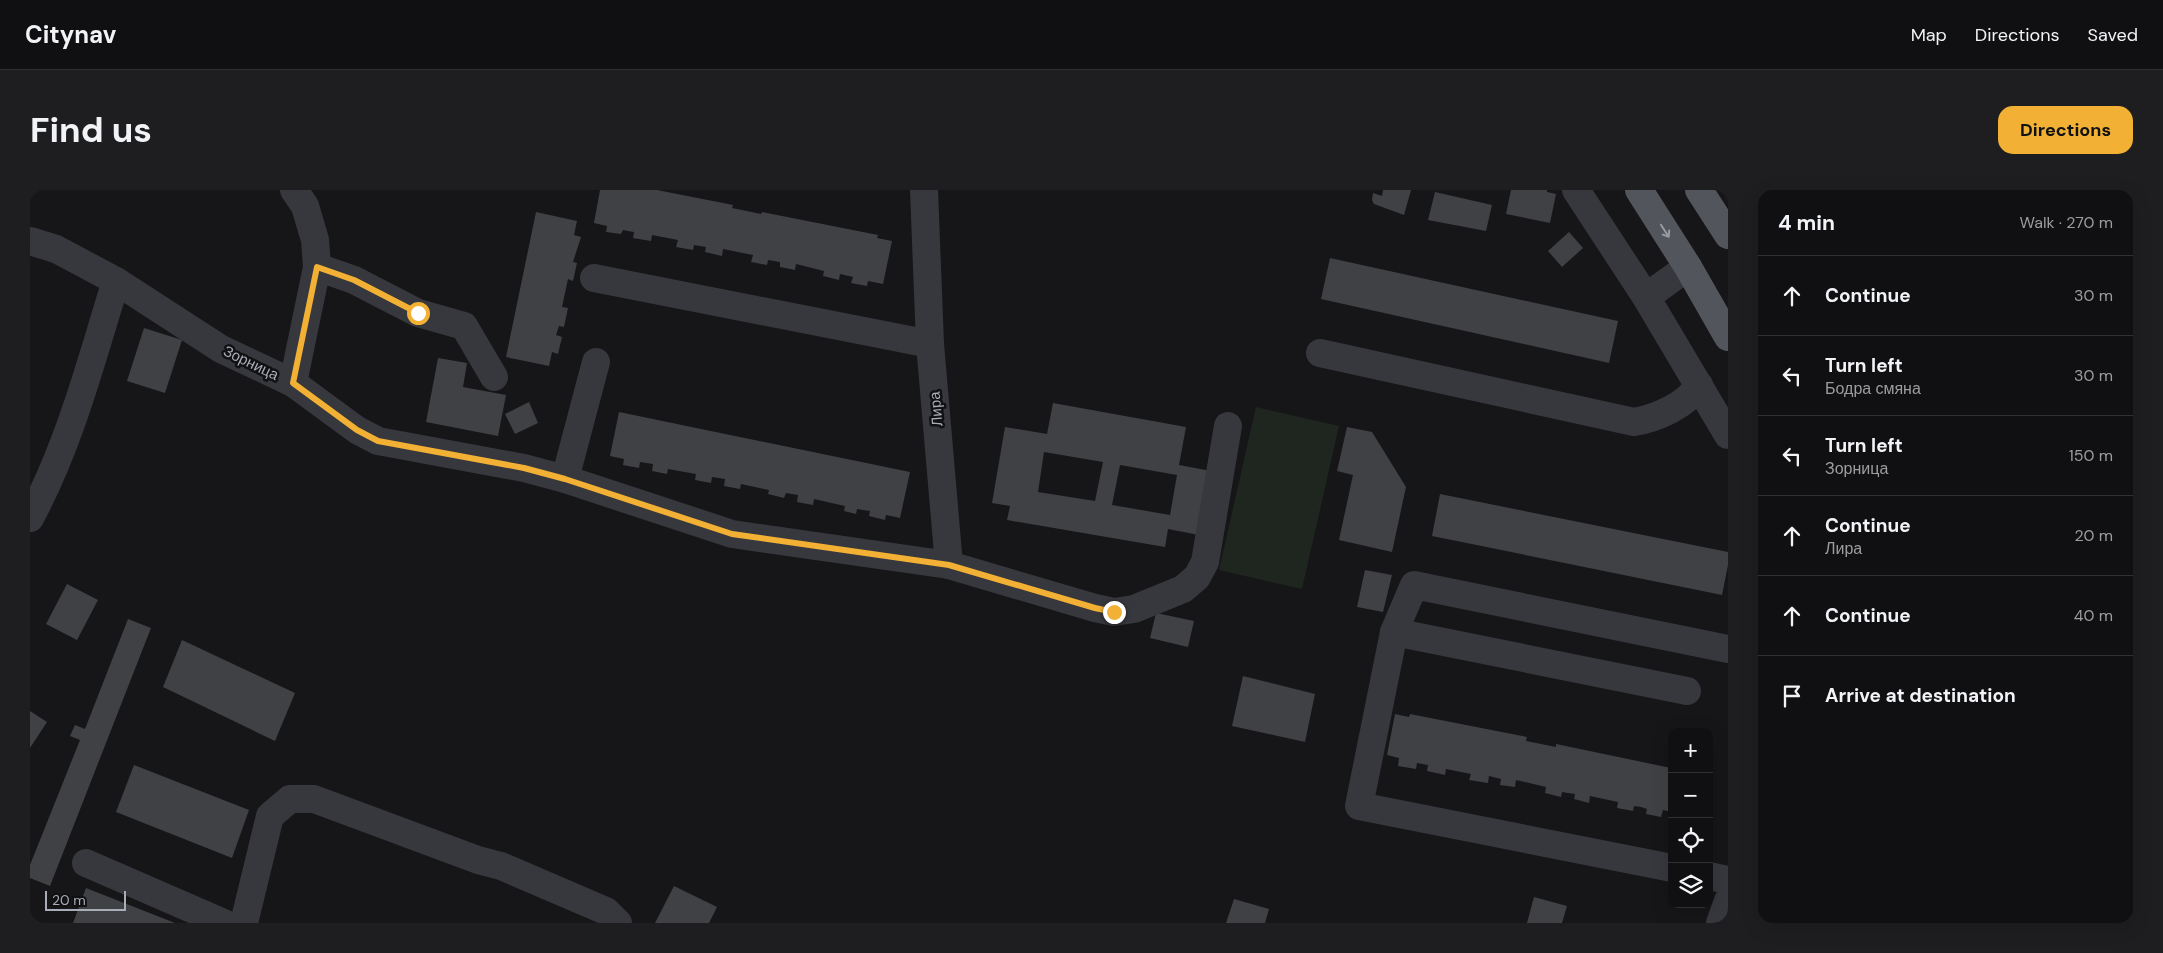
<!DOCTYPE html>
<html lang="en">
<head>
<meta charset="utf-8">
<style>
	body { margin:0; font-family:"DM Sans",sans-serif; background:#1e1e20; color:#f1f3f6 }
	.controls { position:absolute; right:15px; bottom:15px; display:grid; overflow:hidden; border-radius:10px; box-shadow:0 5px 20px #0002 }
	.controls button { width:45px; height:45px; display:grid; place-items:center; padding:0; border:0; border-bottom:1px solid #303032; background:#101012; color:#f1f3f6; font:25px sans-serif }
	.scale { position:absolute; left:15px; bottom:12px; width:81px; box-sizing:border-box; padding-left:5px; border:2px solid #a8adb8; border-top:0; font-size:14px; line-height:18px; white-space:nowrap; color:#a8adb8; -webkit-text-stroke:4px #111113; paint-order:stroke }
	.stop { position:absolute; width:15px; height:15px; margin:-11px; border:4px solid #f2b134; border-radius:50%; background:#fff }
	.stop.end { background:#f2b134; border-color:#fff; box-shadow:0 1px 5px #0008 }
	.list { margin:0; padding:0; list-style:none }
	h2 { display:flex; justify-content:space-between; align-items:center; height:65px; margin:0; padding:0 20px; font-size:21px }
	h2 small { font-size:16px; font-weight:400; color:#9c9d9f }
	.list li { display:grid; grid-template-columns:32px 1fr auto; gap:15px; align-items:center; box-sizing:border-box; height:80px; padding:0 20px; border-top:1px solid #303032 }
	.list b { display:block; font-size:19px; white-space:nowrap }
	.list p { margin:0; font-size:16px; white-space:nowrap; color:#9c9d9f }
	.list em { font-size:16px; font-style:normal; color:#9c9d9f }
	.icon { flex:none; width:28px; height:28px; fill:none; stroke:currentColor; stroke-width:2; stroke-linecap:round; stroke-linejoin:round }
	.map { position:relative; flex:none; width:1698px; height:733px; overflow:hidden; border-radius:15px }
	header { display:flex; align-items:center; gap:30px; box-sizing:border-box; height:70px; padding:0 25px; background:#101012; border-bottom:1px solid #303032 }
	header strong { font-size:24px }
	nav { display:flex; gap:28px; margin-inline-start:auto; font-size:18px }
	.intro { display:flex; align-items:center; justify-content:space-between; box-sizing:border-box; height:120px; padding:0 30px }
	h1 { margin:0; font-size:35px }
	.button { padding:12px 22px; border-radius:15px; background:#f2b134; color:#111; font-size:18px; font-weight:700 }
	main { display:flex; gap:30px; padding:0 30px }
	aside { flex:1; background:#101012; border-radius:15px; box-shadow:0 5px 20px #0002 }
	.map>svg:first-child { display:block }
	.green { fill:#1e261f }
	.building { fill:#404145; fill-rule:evenodd }
	.lines { fill:none; stroke-linecap:round; stroke-linejoin:round }
	.minor { stroke:#37383d; stroke-width:28 }
	.major { stroke:#53555c; stroke-width:28 }
	.oneway { stroke:#979ba6 }
	.route { stroke:#f2b134; stroke-width:6 }
	.labels { text-anchor:middle; stroke-width:5; stroke-linejoin:round; paint-order:stroke }
	.street-label { font-size:15px; fill:#a8adb8; stroke:#111113 }
</style>
</head>
<body>
<header>
<strong>Citynav</strong>
<nav><a>Map</a><a>Directions</a><a>Saved</a></nav>
</header>
<div class="intro"><h1>Find us</h1><a class="button">Directions</a></div>
<main>
<div class="map">
<svg width="1698" height="733" viewBox="0 0 1698 733">
	<rect width="100%" height="100%" fill="#161618"/>
	<path class="green" d="M1226,217L1309,236L1272,399L1189,380Z"/>
	<g class="building">
		<path d="M570,0H627L703,15L702,18L731,24L732,22L848,45L847,48L862,51L853,94L838,91L837,96L821,93L823,87L810,84L809,90L793,86L794,81L766,74L765,80L750,77V72L738,70L737,75L721,72L723,65L693,59L692,66L675,62L676,57L664,55L663,60L646,57L648,50L622,45L621,51L603,48L604,42L598,41L593,40L591,44L576,42L577,36L564,33Z"/>
		<path d="M1353,0H1381L1374,25L1344,14L1342,10L1343,3L1352,6Z"/>
		<path d="M1481,0H1517V2L1526,4L1520,33L1476,24Z"/>
		<path d="M1405,2L1462,15L1456,41L1398,30Z"/>
		<path d="M506,22L547,31L544,45L551,47L543,72L547,73L543,91L538,89L532,117L538,118L534,137L529,136L526,145L532,147L528,164L522,162L519,176L476,167Z"/>
		<path d="M1539,42L1553,58L1532,77L1518,61Z"/>
		<path d="M1300,68L1588,131L1579,173L1291,109Z"/>
		<path d="M114,138L152,150L135,203L97,191Z"/>
		<path d="M408,168L437,173L433,197L476,205L468,246L396,232Z"/>
		<path d="M499,212L508,233L485,244L475,224Z"/>
		<path d="M1023,213L1156,237L1149,275L1181,281L1169,345L1138,339L1135,357L977,330L980,316L962,313L975,237L1017,244ZM1014,262L1073,272L1065,311L1008,302ZM1090,275L1147,285L1140,325L1082,315Z"/>
		<path d="M589,222L880,282L870,328L856,325L855,330L839,326L840,321L827,319L826,324L814,321L815,316L784,309L783,315L767,312L768,305L756,303L754,308L738,304L739,300L711,294L710,299L694,296L695,289L682,287L681,293L665,290L666,284L638,279L637,284L622,281L623,274L610,272L609,278L593,275L594,269L580,266Z"/>
		<path d="M1317,237L1342,242L1376,297L1362,362L1309,350L1323,285L1307,281Z"/>
		<path d="M1410,304L1698,362V375L1692,405L1402,346Z"/>
		<path d="M1335,380L1362,385L1353,422L1327,417Z"/>
		<path d="M37,394L68,410L47,450L16,434Z"/>
		<path d="M1126,423L1164,431L1158,457L1120,448Z"/>
		<path d="M98,429L121,438L20,696L0,688V675L50,550L40,546L45,535L55,539Z"/>
		<path d="M152,450L265,503L245,551L133,497Z"/>
		<path d="M1213,486L1285,504L1275,552L1202,536Z"/>
		<path d="M0,521L17,532L0,558Z"/>
		<path d="M1365,524L1379,527L1380,524L1497,547L1496,551L1526,557V554L1641,578L1642,622L1633,620L1631,627L1616,624L1617,619L1611,617L1604,616L1603,621L1587,618L1588,612L1560,606L1559,613L1544,609L1545,604L1538,603L1532,602L1531,607L1515,603L1516,597L1486,590L1485,597L1470,595L1471,589L1459,586L1458,593L1439,590L1441,584L1416,579L1415,585L1397,581L1398,575L1387,573L1386,579L1368,576L1369,568L1357,565Z"/>
		<path d="M104,575L219,620L202,668L86,622Z"/>
		<path d="M644,696L687,717L679,733H625Z"/>
		<path d="M56,698L145,733H43Z"/>
		<path d="M1504,707L1537,716L1532,733H1497Z"/>
		<path d="M1204,709L1239,719L1235,733H1196Z"/>
	</g>
	<g class="lines">
		<g class="minor">
			<path d="M1546,0L1616,107L1698,245"/>
			<path d="M0,51L26,59L86,91L191,159L263,193L327,240L348,251L494,278L535,289L702,344L919,375L900,154L894,0"/>
			<path d="M287,77L324,90L388,123L434,136L464,187"/>
			<path d="M564,88L900,154"/>
			<path d="M1616,107L1658,77"/>
			<path d="M1290,163L1604,232C1627,228 1657,215 1669,195"/>
			<path d="M263,193L287,77L285,50L275,16L264,0"/>
			<path d="M535,289L566,172"/>
			<path d="M0,328C40,254 61,171 86,91"/>
			<path d="M919,375L1065,418L1084,422L1104,419L1153,399L1167,387L1175,372L1198,236"/>
			<path d="M1364,442L1657,501"/>
			<path d="M56,673L194,733"/>
			<path d="M1642,678L1329,616L1364,442L1384,395L1698,459"/>
			<path d="M1679,686L1698,690"/>
			<path d="M214,733L240,626L260,609H284L448,670L471,676L576,721L588,733"/>
			<path d="M1690,733L1698,711"/>
		</g>
		<g class="major">
			<path d="M1609,0L1658,77L1698,147"/>
			<path d="M1669,0L1698,45"/>
		</g>
	</g>
	<defs><path id="oneway-shaft" d="M-6 0H5M1.5-3L5.5 0L1.5 3" fill="none" stroke-width="1.6" stroke-linecap="round" stroke-linejoin="round" transform="scale(1.25)"/></defs>
	<use class="oneway" href="#oneway-shaft" transform="translate(1635 41) rotate(57)"/>
	<g class="lines">
		<path class="route" d="M388,123L324,90L287,77L263,193L327,240L348,251L494,278L535,289L702,344L919,375L1065,418L1084,422"/>
	</g>
	<g class="labels">
		<g class="street-label">
			<text transform="translate(221 173) rotate(26)" y="5">Зорница</text>
			<text transform="translate(906 219) rotate(-95)" y="5">Лира</text>
		</g>
	</g>
</svg>
<div class="controls">
<button>+</button>
<button>−</button>
<button><svg class="icon" aria-label="locate" viewBox="0 0 24 24"><circle cx="12" cy="12" r="6"/><path d="M12 2v4M12 18v4M2 12h4M18 12h4"/></svg></button>
<button><svg class="icon" aria-label="layers" viewBox="0 0 24 24"><path d="M12 4l9 5-9 5-9-5zM3 14l9 5 9-5"/></svg></button>
</div>
<div class="scale">20 m</div>
<div class="stop" style="left:388px;top:123px"></div>
<div class="stop end" style="left:1084px;top:422px"></div>
</div>
<aside>
<h2>4 min<small>Walk · 270 m</small></h2>
<ul class="list">
<li><svg class="icon" aria-label="ahead" viewBox="0 0 24 24"><path d="M12 20V5M6 11l6-6 6 6"/></svg><div><b>Continue</b></div><em>30 m</em></li>
<li><svg class="icon" aria-label="left" viewBox="0 0 24 24"><path d="M17 20v-9H6M10 6l-5 5 5 5"/></svg><div><b>Turn left</b><p>Бодра смяна</p></div><em>30 m</em></li>
<li><svg class="icon" aria-label="left" viewBox="0 0 24 24"><path d="M17 20v-9H6M10 6l-5 5 5 5"/></svg><div><b>Turn left</b><p>Зорница</p></div><em>150 m</em></li>
<li><svg class="icon" aria-label="ahead" viewBox="0 0 24 24"><path d="M12 20V5M6 11l6-6 6 6"/></svg><div><b>Continue</b><p>Лира</p></div><em>20 m</em></li>
<li><svg class="icon" aria-label="ahead" viewBox="0 0 24 24"><path d="M12 20V5M6 11l6-6 6 6"/></svg><div><b>Continue</b></div><em>40 m</em></li>
<li><svg class="icon" aria-label="arrive" viewBox="0 0 24 24"><path d="M6 21V4h12l-3 4 3 4H6"/></svg><div><b>Arrive at destination</b></div></li>
</ul>
</aside>
</main>
</body>
</html>
